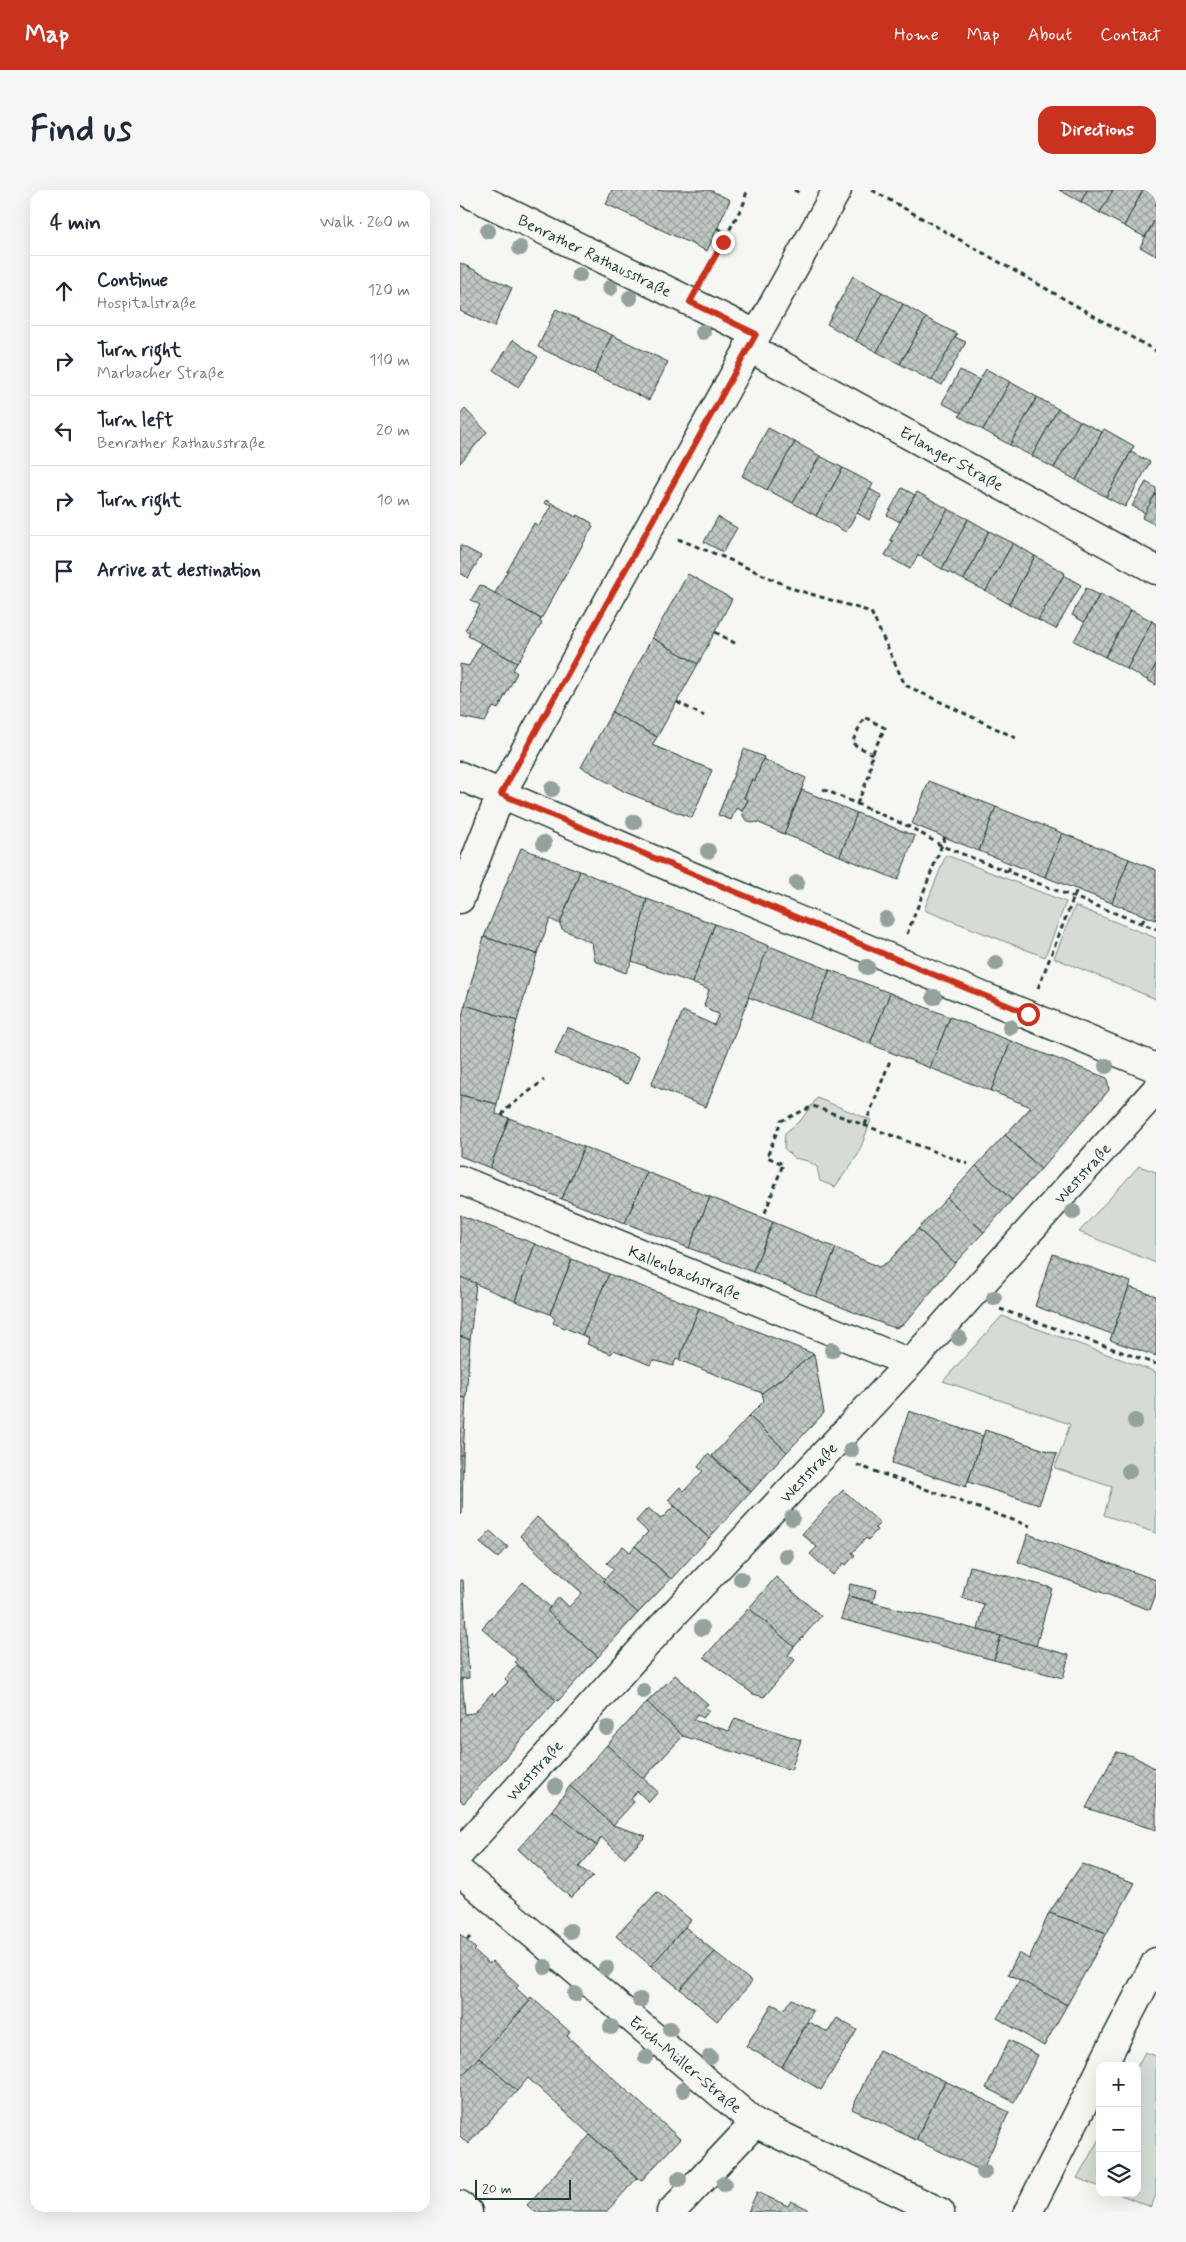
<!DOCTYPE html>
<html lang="en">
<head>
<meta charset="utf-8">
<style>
	body { margin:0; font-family:Mynerve,sans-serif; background:#f6f6f7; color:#1f2937 }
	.controls { position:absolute; right:15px; bottom:15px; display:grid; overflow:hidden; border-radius:10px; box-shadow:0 5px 20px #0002 }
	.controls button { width:45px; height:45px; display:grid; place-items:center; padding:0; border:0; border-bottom:1px solid #e0e1e3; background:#fff; color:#1f2937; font:25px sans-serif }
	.scale { position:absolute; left:15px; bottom:12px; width:96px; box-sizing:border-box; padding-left:5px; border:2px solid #1f3d34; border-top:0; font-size:14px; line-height:18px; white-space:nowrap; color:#1f3d34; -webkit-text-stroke:4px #f6f6f2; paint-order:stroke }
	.stop { position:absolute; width:15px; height:15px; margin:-11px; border:4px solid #c8321e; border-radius:50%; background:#fff }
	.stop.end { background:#c8321e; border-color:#fff; box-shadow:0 1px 5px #0008 }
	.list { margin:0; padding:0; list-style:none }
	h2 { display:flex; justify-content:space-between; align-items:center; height:65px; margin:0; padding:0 20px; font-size:21px }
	h2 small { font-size:16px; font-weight:400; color:#747a83 }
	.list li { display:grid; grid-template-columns:32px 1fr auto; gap:15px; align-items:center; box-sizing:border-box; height:70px; padding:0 20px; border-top:1px solid #e0e1e3 }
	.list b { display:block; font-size:19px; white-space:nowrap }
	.list p { margin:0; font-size:16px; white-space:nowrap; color:#747a83 }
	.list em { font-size:16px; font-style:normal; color:#747a83 }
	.icon { flex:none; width:28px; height:28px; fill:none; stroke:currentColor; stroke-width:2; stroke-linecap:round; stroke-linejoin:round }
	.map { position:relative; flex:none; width:696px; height:2022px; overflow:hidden; border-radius:15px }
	header { display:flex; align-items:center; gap:30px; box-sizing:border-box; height:70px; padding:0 25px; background:#c8321e; color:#fff }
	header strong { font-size:24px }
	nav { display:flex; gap:28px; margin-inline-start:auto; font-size:18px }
	.intro { display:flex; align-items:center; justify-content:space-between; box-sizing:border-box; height:120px; padding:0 30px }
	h1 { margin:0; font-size:35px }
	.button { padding:12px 22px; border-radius:15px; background:#c8321e; color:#fff; font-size:18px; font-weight:700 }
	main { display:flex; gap:30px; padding:0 30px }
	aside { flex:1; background:#fff; border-radius:15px; box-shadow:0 5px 20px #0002 }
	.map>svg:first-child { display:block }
	.green { fill:#d6dbd6; stroke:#7a8c85 }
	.building { fill:url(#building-cross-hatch); stroke:#1f3d34 }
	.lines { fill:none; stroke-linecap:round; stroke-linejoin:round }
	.minor-casing { stroke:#1f3d34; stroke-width:31 }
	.path { stroke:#1f3d34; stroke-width:3; stroke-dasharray:5 4; stroke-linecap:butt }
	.minor { stroke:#f6f6f2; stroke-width:28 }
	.tree { fill:#94a29b }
	.route { stroke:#c8321e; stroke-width:6 }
	.labels { text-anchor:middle; stroke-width:4; stroke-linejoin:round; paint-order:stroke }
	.street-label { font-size:16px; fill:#1f3d34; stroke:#f6f6f2 }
</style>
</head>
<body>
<header>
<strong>Map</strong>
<nav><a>Home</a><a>Map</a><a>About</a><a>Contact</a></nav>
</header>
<div class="intro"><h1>Find us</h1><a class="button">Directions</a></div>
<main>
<aside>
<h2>4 min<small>Walk · 260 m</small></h2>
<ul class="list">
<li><svg class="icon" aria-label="ahead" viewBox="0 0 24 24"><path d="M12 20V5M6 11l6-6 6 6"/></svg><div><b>Continue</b><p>Hospitalstraße</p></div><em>120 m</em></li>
<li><svg class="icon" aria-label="right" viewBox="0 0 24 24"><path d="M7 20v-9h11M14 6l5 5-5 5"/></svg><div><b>Turn right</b><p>Marbacher Straße</p></div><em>110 m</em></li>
<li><svg class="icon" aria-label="left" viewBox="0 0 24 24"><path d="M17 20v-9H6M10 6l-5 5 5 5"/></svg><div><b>Turn left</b><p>Benrather Rathausstraße</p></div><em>20 m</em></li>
<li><svg class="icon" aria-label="right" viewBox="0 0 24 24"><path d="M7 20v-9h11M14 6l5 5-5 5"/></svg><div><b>Turn right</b></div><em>10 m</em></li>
<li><svg class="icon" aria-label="arrive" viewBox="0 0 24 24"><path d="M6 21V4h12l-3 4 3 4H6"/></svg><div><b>Arrive at destination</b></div></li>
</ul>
</aside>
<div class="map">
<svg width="696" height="2022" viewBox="0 0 696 2022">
	<defs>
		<pattern id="building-cross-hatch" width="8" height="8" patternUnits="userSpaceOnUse" patternTransform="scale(1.25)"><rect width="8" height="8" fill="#c1c8c3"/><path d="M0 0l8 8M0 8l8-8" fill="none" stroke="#9ca49f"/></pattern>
	</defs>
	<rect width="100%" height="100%" fill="#f6f6f2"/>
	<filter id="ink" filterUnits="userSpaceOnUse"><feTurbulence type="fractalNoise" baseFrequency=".02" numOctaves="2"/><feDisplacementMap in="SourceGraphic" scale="10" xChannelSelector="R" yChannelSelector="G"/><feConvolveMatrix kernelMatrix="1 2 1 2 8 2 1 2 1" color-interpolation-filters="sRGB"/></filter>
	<g filter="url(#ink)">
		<g class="green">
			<path d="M486,665L606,712L585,767L464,720Z"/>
			<path d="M615,716L696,748V809L594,768Z"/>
			<path d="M357,908L411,930L398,965L375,997L360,991L357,977L348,971L334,968L324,958L325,943L341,930Z"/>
			<path d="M679,976L696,982V1073L619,1042Z"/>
			<path d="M542,1126L696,1182V1343L644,1325L652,1297L595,1278L610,1234L483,1191Z"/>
			<path d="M685,1862L696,1866V2005L691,2017L656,2003H677V1877Z"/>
			<path d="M640,1947V1997L617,1988Z"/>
		</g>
		<g class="building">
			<path d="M152,0H250L270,10L247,61L146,14Z"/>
			<path d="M599,0H627L621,12Z"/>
			<path d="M627,0H653L640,23L621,12Z"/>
			<path d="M653,0H683L664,36L640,23Z"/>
			<path d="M683,0H696V28L685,47L664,36Z"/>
			<path d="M696,28V66L680,57Z"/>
			<path d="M0,73L52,98L34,137L0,121Z"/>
			<path d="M393,86L422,102L396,151L367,134Z"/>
			<path d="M422,102L443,114L417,162L396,151Z"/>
			<path d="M443,114L466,128L440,174L417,162Z"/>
			<path d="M96,119L152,145L134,184L78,157Z"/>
			<path d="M466,128L497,144L472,191L440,174Z"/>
			<path d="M152,145L208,172L189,210L134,184Z"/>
			<path d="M495,147L506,152L482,195L472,190Z"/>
			<path d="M53,150L78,167L58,197L33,180Z"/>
			<path d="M526,179L550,192L523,240L499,226Z"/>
			<path d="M500,180L519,190L501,223L482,213Z"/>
			<path d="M550,192L577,207L550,255L523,240Z"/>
			<path d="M577,207L598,219L572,266L550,255Z"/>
			<path d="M5,219L27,242L0,273V225Z"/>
			<path d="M598,219L620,231L594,278L572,266Z"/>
			<path d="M620,231L642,242L616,290L594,278Z"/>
			<path d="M308,238L335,252L307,300L282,286Z"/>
			<path d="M644,239L674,256L646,307L616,290Z"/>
			<path d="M335,252L360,266L333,313L307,300Z"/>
			<path d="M671,262L690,272L665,317L646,307Z"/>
			<path d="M360,266L383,278L356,326L333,313Z"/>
			<path d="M383,278L413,294L386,342L356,326Z"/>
			<path d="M686,292L696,298V303L685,323L672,316Z"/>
			<path d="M442,298L455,305L440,332L427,325Z"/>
			<path d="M410,299L422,306L409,330L397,323Z"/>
			<path d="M457,302L488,319L461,366L458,365L450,379L425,365L433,351L430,350Z"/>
			<path d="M696,303V335L682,328Z"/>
			<path d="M86,310L116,327L118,325L132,333L131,335L133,336L81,429L35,403L74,333L79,336L91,316L84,313Z"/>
			<path d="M488,319L508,329L482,379L461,366Z"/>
			<path d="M258,327L277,338L263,362L244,352Z"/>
			<path d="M508,329L529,341L504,390L482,379Z"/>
			<path d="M529,341L553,353L526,401L504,390Z"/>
			<path d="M553,353L575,366L549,414L526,401Z"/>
			<path d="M0,355L21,366L8,388L0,383Z"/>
			<path d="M575,366L605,383L578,430L549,414Z"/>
			<path d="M228,384L272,409L238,474L192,448Z"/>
			<path d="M604,385L621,395L596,439L578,430Z"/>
			<path d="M20,395L81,429L80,432L82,433L57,473L8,446L10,442L5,440L20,415L11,410Z"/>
			<path d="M626,398L639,405L624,432L612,425Z"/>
			<path d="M640,404L671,420L645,467L614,451Z"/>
			<path d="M671,420L692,431L667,479L645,467Z"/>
			<path d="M692,431L696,434V475L687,490L667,479Z"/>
			<path d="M192,448L238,474L197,547L152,522Z"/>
			<path d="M21,453L57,473L53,480L57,483L38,519L33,517L25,532L0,527V474L9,476Z"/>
			<path d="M696,475V495L687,490Z"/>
			<path d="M152,522L197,547L192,555L252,580L232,628L165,602L121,577Z"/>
			<path d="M284,559L304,567L295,591L292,589L284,608L288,610L282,621L276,618L271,630L258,625Z"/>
			<path d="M303,569L346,588L324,644L297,632L292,633L285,629L283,625L282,621L288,610L284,608L292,589L295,591Z"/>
			<path d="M469,591L536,617L519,661L452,634Z"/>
			<path d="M342,600L397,623L380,666L324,644Z"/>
			<path d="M536,617L602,643L585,687L519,661Z"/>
			<path d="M397,623L455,646L438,690L380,666Z"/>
			<path d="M602,643L669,669L652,713L585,687Z"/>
			<path d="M61,658L120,681L100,734L90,729L77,764L24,747Z"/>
			<path d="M669,669L696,680V730L652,713Z"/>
			<path d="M120,681L187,709L172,771L166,783L135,771L132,753L102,739L100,734Z"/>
			<path d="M187,709L255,734L232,793L172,771Z"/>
			<path d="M255,734L309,756L246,917L191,895L223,821L254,835L259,824L250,821L244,815L249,800L232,793Z"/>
			<path d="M24,747L77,764L57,831L5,815Z"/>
			<path d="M309,756L370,780L349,830L288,807Z"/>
			<path d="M370,780L430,803L410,854L349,830Z"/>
			<path d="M430,803L490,827L470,878L410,854Z"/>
			<path d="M5,815L57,831L37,914L0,905V834Z"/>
			<path d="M490,827L551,851L531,901L470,878Z"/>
			<path d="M107,837L179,867L168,894L95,864Z"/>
			<path d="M551,851L647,888L649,900L581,979L545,945L571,917L531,901Z"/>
			<path d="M0,905L37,914L36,924L49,928L30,978L0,966Z"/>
			<path d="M49,928L124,957L102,1009L30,978Z"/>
			<path d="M545,945L581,979L552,1010L516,976Z"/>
			<path d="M124,957L187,982L165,1033L102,1009Z"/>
			<path d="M516,976L552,1010L524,1042L487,1008Z"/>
			<path d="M187,982L250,1007L229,1058L165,1033Z"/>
			<path d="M250,1007L313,1032L293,1082L229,1058Z"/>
			<path d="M487,1008L524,1042L495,1073L458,1039Z"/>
			<path d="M0,1025L75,1054L55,1111L0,1087Z"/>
			<path d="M313,1032L376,1058L356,1107L293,1082Z"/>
			<path d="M458,1039L495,1073L445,1133L436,1138L426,1135L356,1107L376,1058L419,1077L428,1072Z"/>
			<path d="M75,1054L112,1069L90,1124L55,1111Z"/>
			<path d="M593,1064L671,1092L652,1144L575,1116Z"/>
			<path d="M112,1069L149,1084L122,1145L93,1133L95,1129L90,1124Z"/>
			<path d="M149,1084L239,1118L219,1170L216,1169L213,1176L193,1170L190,1175L154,1160L151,1164L127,1154L129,1148L122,1145Z"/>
			<path d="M0,1087L16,1093L10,1150L0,1146Z"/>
			<path d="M669,1097L696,1106V1166L650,1150Z"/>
			<path d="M239,1118L354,1164L302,1203L219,1170Z"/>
			<path d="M0,1146L10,1150L6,1208L0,1207Z"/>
			<path d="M354,1164L364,1223L327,1262L289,1226L304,1211L302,1203Z"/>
			<path d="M0,1207L6,1208L3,1265H0Z"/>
			<path d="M449,1221L523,1246L506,1297L432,1273Z"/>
			<path d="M289,1226L327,1262L291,1302L252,1266Z"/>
			<path d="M525,1240L597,1264L579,1315L508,1292Z"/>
			<path d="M248,1264L291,1302L249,1348L208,1310L220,1297L224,1301L243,1281L238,1277Z"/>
			<path d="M0,1265H3L2,1324H0Z"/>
			<path d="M383,1300L420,1333L415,1338L417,1340L408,1350L406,1348L392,1363L395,1365L386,1375L384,1373L373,1385L350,1364L357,1357L342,1344Z"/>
			<path d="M214,1316L249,1348L211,1389L175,1356L188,1342L176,1331L188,1318L201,1329Z"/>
			<path d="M77,1327L145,1389L143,1391L178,1423L138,1467L87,1421L99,1407L109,1417L122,1403L60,1346Z"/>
			<path d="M30,1341L48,1357L38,1368L20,1353Z"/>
			<path d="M568,1344L696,1390V1404L690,1420L558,1372Z"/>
			<path d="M163,1356L170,1362L175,1356L211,1389L178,1423L143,1391L154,1379L147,1373Z"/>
			<path d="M510,1376L592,1398L576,1456L518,1440L524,1414L502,1408Z"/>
			<path d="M316,1387L361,1426L334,1457L289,1418Z"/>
			<path d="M0,1390H3L9,1488L0,1489Z"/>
			<path d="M63,1392L90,1417L87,1421L138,1467L98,1511L55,1472L57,1469L22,1438Z"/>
			<path d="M390,1394L416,1400L413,1412L388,1406Z"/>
			<path d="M388,1406L541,1446L534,1470L381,1429Z"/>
			<path d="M289,1418L334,1457L328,1465L335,1470L304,1507L293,1504L244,1467Z"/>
			<path d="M541,1446L609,1465L603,1488L534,1470Z"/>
			<path d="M57,1475L96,1511L4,1613L0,1611V1489H2L5,1524L14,1523L32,1503L34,1506L48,1492L45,1489Z"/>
			<path d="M215,1485L248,1514L244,1517L249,1521L243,1528L237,1524L233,1530L269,1541L275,1528L341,1550L331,1580L223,1546L187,1512Z"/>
			<path d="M187,1512L223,1546L183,1589L147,1555Z"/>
			<path d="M147,1555L198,1602L189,1612L177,1601L171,1609L174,1612L153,1635L110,1596Z"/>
			<path d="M656,1562L673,1566L696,1579V1640L626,1618Z"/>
			<path d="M110,1596L153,1635L186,1646L164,1668L141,1647L137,1656L92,1620Z"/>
			<path d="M92,1620L137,1656L119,1677L133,1686L111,1708L58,1659Z"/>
			<path d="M622,1674L675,1693L647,1743L589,1723Z"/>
			<path d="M197,1702L231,1730L191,1776L156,1746Z"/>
			<path d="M589,1723L647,1743L607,1815L548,1784L559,1763L569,1769Z"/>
			<path d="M225,1737L255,1762L220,1799L191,1776Z"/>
			<path d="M0,1744L16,1759L14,1761L29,1774L32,1771L59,1795L56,1798L70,1811L0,1888Z"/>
			<path d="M255,1762L292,1792L257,1831L220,1799Z"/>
			<path d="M560,1790L607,1815L584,1856L537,1828Z"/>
			<path d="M71,1807L110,1842L107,1846L220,1949L181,1991L68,1888L57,1901L19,1867L70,1811L68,1810Z"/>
			<path d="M332,1809L353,1821L322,1877L286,1856L312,1814L323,1820Z"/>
			<path d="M377,1828L397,1840L361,1900L322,1877L348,1832L368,1842Z"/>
			<path d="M549,1850L578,1865L554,1912L526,1898Z"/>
			<path d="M419,1860L485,1891L456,1950L392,1919Z"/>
			<path d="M19,1867L57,1901L8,1954L0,1946V1888Z"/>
			<path d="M485,1891L549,1922L522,1981L456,1950Z"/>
			<path d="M130,1945L177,1988L146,2022H75L67,2015Z"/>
			<path d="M297,2002L328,2016L331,2011L348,2019L347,2022H288Z"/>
		</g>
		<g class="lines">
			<g class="minor-casing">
				<g id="minor">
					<path d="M2,0L296,144"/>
					<path d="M288,157L696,380"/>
					<path d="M0,586L224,683L696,878"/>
					<path d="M0,709L41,604L377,0"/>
					<path d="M0,990L450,1173"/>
					<path d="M0,1663L200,1439L450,1173L696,900"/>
					<path d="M0,1682L295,1933L480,2022"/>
					<path d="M642,1876L696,1772"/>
					<path d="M0,2015L8,2022"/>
					<path d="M211,2022L295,1933"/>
					<path d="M568,2022L640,1881"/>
				</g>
			</g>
			<g class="path">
				<path d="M334,0L342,4"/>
				<path d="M412,0L696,161"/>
				<path d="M257,38L261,40L257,49L263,52"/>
				<path d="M244,87L284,13L287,0"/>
				<path d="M218,349L268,369L334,399L411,422L445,495L556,548"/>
				<path d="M255,442L278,455"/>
				<path d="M217,512L244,526"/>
				<path d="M363,599L452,638L482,656L696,739"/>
				<path d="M397,614L409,586L412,564L425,538L404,527L392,553L412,564"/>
				<path d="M548,682L551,673"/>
				<path d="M682,733L685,726"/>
				<path d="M447,744L485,647"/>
				<path d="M578,798L617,699"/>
				<path d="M42,926L45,920L84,890"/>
				<path d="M405,935L431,868"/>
				<path d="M305,1023L323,974L307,967L321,931L353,916L508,974"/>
				<path d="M540,1119L696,1174"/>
				<path d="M397,1275L570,1336"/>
				<path d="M7,1750L10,1747"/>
			</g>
			<use href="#minor" class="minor"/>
		</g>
		<g class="tree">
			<circle cx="28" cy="41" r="8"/>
			<circle cx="60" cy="58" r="8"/>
			<circle cx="119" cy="85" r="8"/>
			<circle cx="150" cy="98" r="8"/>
			<circle cx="170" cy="108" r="8"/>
			<circle cx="243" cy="142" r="8"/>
			<circle cx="92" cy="599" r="8"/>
			<circle cx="174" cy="632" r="8"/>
			<circle cx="84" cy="653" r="8"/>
			<circle cx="248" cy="661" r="8"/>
			<circle cx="337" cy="693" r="8"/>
			<circle cx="426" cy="729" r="8"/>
			<circle cx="536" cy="773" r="8"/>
			<circle cx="407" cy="777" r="8"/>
			<circle cx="474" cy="807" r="8"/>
			<circle cx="550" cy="837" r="8"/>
			<circle cx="646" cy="876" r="8"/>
			<circle cx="613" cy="1022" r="8"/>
			<circle cx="534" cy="1108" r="8"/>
			<circle cx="499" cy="1148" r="8"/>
			<circle cx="372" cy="1160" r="8"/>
			<circle cx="675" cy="1231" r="8"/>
			<circle cx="391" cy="1260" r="8"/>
			<circle cx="669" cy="1281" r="8"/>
			<circle cx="332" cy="1328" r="8"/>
			<circle cx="326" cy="1366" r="8"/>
			<circle cx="281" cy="1389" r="8"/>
			<circle cx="242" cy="1438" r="8"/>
			<circle cx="183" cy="1501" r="8"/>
			<circle cx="147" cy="1538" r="8"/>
			<circle cx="95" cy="1596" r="8"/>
			<circle cx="110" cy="1741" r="8"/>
			<circle cx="85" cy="1777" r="8"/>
			<circle cx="146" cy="1778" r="8"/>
			<circle cx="115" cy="1804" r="8"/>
			<circle cx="180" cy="1810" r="8"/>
			<circle cx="151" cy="1837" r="8"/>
			<circle cx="210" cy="1839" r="8"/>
			<circle cx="186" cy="1867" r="8"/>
			<circle cx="250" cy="1867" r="8"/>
			<circle cx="223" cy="1900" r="8"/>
			<circle cx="524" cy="1982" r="8"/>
			<circle cx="219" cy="1989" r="8"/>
			<circle cx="264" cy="1994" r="8"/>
		</g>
	</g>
	<g class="lines" filter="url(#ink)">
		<path class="route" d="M263,52L230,112L296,144L41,604L568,824"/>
	</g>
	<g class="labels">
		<g class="street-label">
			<text transform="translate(135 65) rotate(26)" y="6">Benrather Rathausstraße</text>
			<text transform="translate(492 268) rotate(29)" y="6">Erlanger Straße</text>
			<text transform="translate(622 983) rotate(-48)" y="6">Weststraße</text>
			<text transform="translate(225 1082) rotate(22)" y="6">Kallenbachstraße</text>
			<text transform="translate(348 1282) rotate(-47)" y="6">Weststraße</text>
			<text transform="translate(74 1580) rotate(-48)" y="6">Weststraße</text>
			<text transform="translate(226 1874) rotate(40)" y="6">Erich-Müller-Straße</text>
		</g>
	</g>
</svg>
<div class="controls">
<button>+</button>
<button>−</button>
<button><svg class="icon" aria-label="layers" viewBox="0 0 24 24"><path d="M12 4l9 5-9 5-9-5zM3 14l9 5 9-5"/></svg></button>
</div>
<div class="scale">20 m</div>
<div class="stop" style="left:568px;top:824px"></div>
<div class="stop end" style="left:263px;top:52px"></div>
</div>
</main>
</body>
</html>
